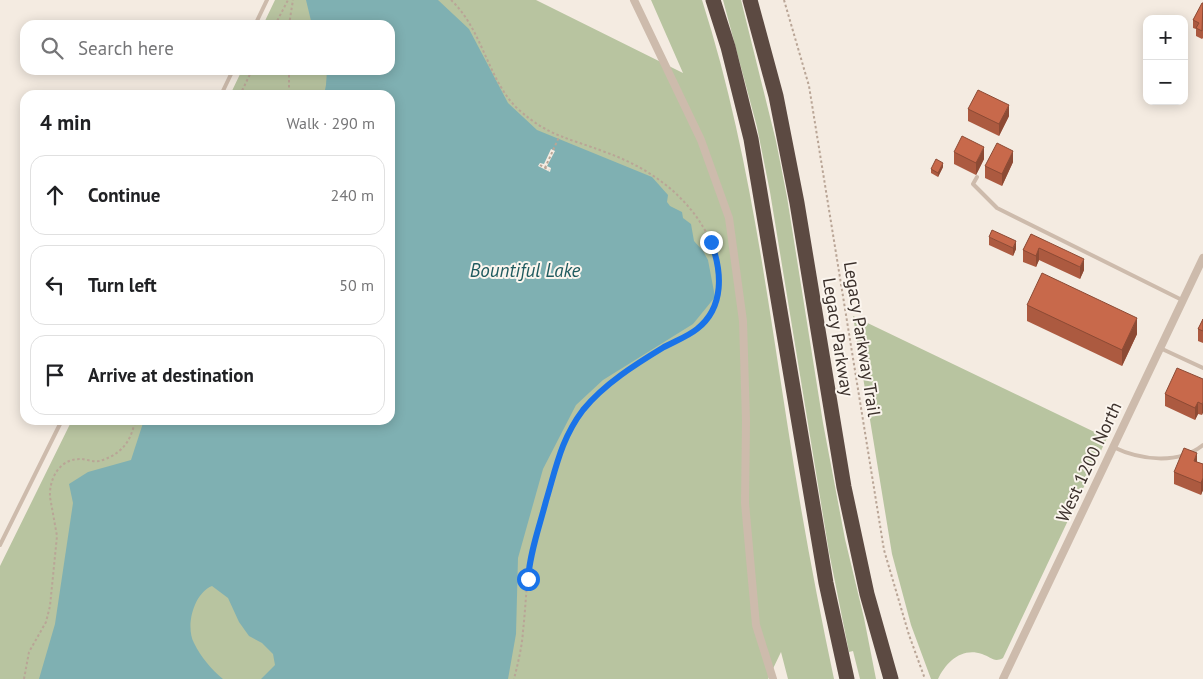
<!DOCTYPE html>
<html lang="en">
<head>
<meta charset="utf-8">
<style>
	body { margin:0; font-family:"PT Sans",sans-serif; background:#f2f2f2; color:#202124 }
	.controls { position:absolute; right:15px; top:15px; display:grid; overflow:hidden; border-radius:10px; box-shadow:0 2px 12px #0003 }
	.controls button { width:45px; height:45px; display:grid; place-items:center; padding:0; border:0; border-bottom:1px solid #e0e0e0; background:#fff; color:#202124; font:25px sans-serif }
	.stop { position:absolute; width:15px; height:15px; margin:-11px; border:4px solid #1a73e8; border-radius:50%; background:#fff }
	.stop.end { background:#1a73e8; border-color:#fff; box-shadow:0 1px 5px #0008 }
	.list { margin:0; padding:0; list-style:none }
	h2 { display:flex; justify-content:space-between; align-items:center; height:65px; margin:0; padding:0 20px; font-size:21px }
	h2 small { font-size:16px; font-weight:400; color:#757577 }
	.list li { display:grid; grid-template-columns:32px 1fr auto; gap:15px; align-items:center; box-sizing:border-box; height:80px; margin:0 10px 10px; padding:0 10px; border:1px solid #e0e0e0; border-radius:15px }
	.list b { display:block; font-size:19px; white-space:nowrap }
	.list em { font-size:16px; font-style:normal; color:#757577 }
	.icon { flex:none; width:28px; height:28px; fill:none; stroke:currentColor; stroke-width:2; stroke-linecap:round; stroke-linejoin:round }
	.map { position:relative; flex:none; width:1203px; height:679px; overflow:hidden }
	.search { position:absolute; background:#fff; box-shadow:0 2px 12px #0003; left:20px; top:20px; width:375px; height:55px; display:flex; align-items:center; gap:12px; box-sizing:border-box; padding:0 18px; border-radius:15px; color:#757577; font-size:19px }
	.panel { position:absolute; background:#fff; box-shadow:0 2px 12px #0003; left:20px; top:90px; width:375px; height:335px; border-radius:15px }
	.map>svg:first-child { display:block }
	.green { fill:#b8c4a0 }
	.water { fill:#7fb0b2 }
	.pier { fill:#f4ebe1 }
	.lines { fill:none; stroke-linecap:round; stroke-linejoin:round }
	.path { stroke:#b9a596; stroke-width:2; stroke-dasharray:2.5 2.5; stroke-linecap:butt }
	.service { stroke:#cdbbac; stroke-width:4 }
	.minor { stroke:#cdbbac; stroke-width:8 }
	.motorway { stroke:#5c4a42; stroke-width:15 }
	.wall { fill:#ac5a40 }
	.shaded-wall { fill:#8c4a34 }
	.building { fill:#c8694b; stroke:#8c4a34 }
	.route { stroke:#1a73e8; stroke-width:6 }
	.labels { text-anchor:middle; stroke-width:4; stroke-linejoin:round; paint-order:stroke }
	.street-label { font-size:18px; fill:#3b302b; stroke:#fbf5ee }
	.water-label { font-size:19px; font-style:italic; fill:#1f5a5e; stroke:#fbf5ee }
</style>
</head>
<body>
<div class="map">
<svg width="1203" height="679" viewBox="0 0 1203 679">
	<rect width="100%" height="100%" fill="#f4ebe1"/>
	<g class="green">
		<path d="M275,0H536L683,73L651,0H702C746,137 765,281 787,422C800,508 816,594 834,679H788L781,652L768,679H0V566L72,420H390V95H230L242,70H390V25H263Z"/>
		<path d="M723,0H741L776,141L787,197L823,423L845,539L864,618L876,679H860L853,651L849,652L829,552L770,192L757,127Z"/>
		<path d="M853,316L1107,438L1003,658C994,663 991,657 982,654C962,647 946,662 938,679H931L911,625L892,554Z"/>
	</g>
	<path class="water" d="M306,0H438L469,29L508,103L537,130L652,177L668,195L667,202L670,206L682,212L683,218L691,224L694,241L703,251L708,260L715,297L693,324L603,380L576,405L543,469L518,558L516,634L508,679H261L275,665L273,654L262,643L249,636L239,622L228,598L212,586C194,593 185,626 194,643C201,657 211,669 223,679H39L55,624L73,503L69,484L88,472L131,460L144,420H390V95H324L326,85L327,70H390V25H312Z"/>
	<path class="pier" d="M551,149L555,151L547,166L551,168L550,172L538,166L540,163L544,164Z"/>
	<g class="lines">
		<g class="path">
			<path d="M451,0C483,30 488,81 518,109C549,137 569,138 605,152C653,169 696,201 714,250C722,273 722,298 708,318C697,333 679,338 664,347C625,371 589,396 567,436C557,455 553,476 548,496C543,516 534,535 531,556C526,580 526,606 523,631C522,647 518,663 514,679"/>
			<path d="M784,0L809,86L884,550L909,635L925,679"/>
			<path d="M275,25L288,0"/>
			<path d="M289,25L293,0"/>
			<path d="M289,70V95"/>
			<path d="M240,95L252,70"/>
			<path d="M540,165L549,170"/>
			<path d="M545,168L559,137"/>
			<path d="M24,679L29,652L46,622L50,606L57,536L50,497C49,479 59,459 80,459C86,459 92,462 99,461C108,459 119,453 125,445C131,438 133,428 136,420"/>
		</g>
		<g class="service">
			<path d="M255,25L267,0"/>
			<path d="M221,95L233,70"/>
			<path d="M977,177L973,184L997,208L1182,300"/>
			<path d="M1160,348L1203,368"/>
			<path d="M1113,447C1140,460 1178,465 1203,445"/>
			<path d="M0,545L62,420"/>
		</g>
		<g class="minor">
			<path d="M634,0L701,140L729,218L743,321L746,421L745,503L756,625L773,679"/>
			<path d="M1003,679L1203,258"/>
		</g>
		<g class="motorway">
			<path d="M713,0L728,47L751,139L826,583L847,679"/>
			<path d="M750,0L776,96L797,203L844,487L867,594L891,679"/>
		</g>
	</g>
	<g class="wall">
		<path d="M1203,3V38L1202,39L1196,36V29L1193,28V20Z"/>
		<path d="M968,109L1009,116L999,136L968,121Z"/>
		<path d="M954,152L984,159L976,175L954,164Z"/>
		<path d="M1013,162L1002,186L985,178V166Z"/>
		<path d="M943,167L938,177L931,173V169Z"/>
		<path d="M1031,234L1084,270L1080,279L1039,260L1036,267L1023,262V250Z"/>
		<path d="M989,237L1016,249L1013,256L989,245Z"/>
		<path d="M1027,305L1137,334L1122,366L1027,321Z"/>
		<path d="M1203,319V343L1198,341V329Z"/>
		<path d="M1203,379L1202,415L1198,414L1195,420L1165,406V394Z"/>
		<path d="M1197,462L1203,464V490L1201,495L1174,484V472Z"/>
	</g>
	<g class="shaded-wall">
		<path d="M1009,105V116L999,136V124Z"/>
		<path d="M984,147V159L976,175V163Z"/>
		<path d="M1013,151V162L1002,186V174Z"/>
		<path d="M943,163V167L938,177V173Z"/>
		<path d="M1016,241V249L1013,256V248Z"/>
		<path d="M1039,248V260L1036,267V256Z"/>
		<path d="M1084,259V270L1080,279V267Z"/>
		<path d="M1137,318V334L1122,366V350Z"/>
		<path d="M1198,402V414L1195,420V408Z"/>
		<path d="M1203,402V413L1202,415V404Z"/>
		<path d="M1197,453V465L1194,461Z"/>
		<path d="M1203,478V490L1201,495V483Z"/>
	</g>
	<g class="building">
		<path d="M1202,3H1203L1202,31L1196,28L1199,23L1193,20Z"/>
		<path d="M978,90L1009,105L999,124L968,109Z"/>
		<path d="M962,136L984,147L976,163L954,152Z"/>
		<path d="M997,143L1013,151L1002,174L985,166Z"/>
		<path d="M936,159L943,163L938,173L931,169Z"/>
		<path d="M992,230L1016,241L1013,248L989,237Z"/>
		<path d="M1031,234L1084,259L1080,267L1039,248L1036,256L1023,250Z"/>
		<path d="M1042,273L1137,318L1122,350L1027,305Z"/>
		<path d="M1203,319V331L1198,329Z"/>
		<path d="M1177,368L1203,379V402L1202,404L1198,402L1195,408L1165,394Z"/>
		<path d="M1184,448L1197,453L1194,461L1203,464V478L1201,483L1174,472Z"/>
	</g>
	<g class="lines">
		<path class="route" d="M528,579C530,552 539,528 546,501C556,468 561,439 583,410C604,384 636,364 664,347C675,341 687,337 697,329C725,307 722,271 711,242"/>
	</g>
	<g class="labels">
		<g class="street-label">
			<text transform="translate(838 337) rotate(81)" y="6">Legacy Parkway</text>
			<text transform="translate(862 339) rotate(81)" y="6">Legacy Parkway Trail</text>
			<text transform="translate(1089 462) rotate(-65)" y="6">West 1200 North</text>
		</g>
		<g class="water-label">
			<text x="525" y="277">Bountiful Lake</text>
		</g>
	</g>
</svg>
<div class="controls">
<button>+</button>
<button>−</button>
</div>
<div class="stop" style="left:528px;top:579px"></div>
<div class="stop end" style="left:711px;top:242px"></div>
<div class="search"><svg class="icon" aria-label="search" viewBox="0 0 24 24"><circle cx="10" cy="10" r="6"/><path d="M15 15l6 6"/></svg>Search here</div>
<section class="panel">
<h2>4 min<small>Walk · 290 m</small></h2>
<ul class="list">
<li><svg class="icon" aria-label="ahead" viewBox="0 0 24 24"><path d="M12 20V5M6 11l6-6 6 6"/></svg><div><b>Continue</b></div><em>240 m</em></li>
<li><svg class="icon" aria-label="left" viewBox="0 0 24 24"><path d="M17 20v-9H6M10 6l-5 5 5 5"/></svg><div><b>Turn left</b></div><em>50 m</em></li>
<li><svg class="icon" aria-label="arrive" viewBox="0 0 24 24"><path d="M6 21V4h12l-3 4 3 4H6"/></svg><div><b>Arrive at destination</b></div></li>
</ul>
</section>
</div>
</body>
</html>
